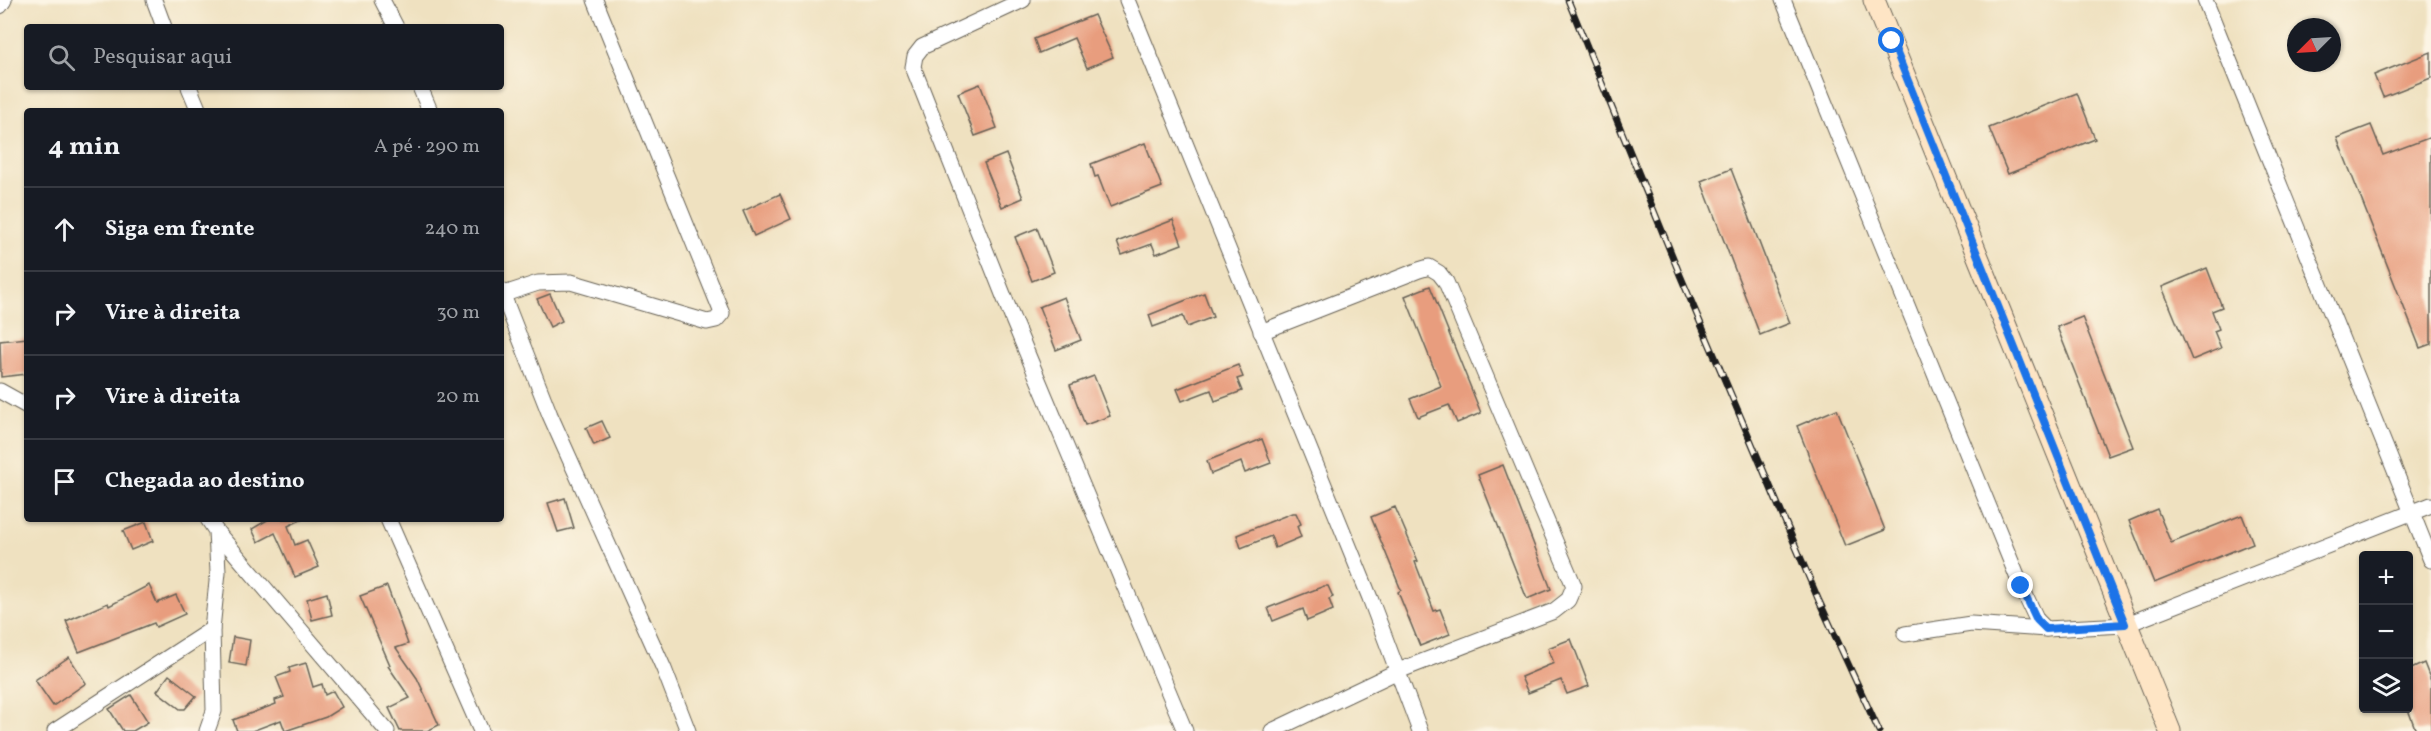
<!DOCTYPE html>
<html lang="pt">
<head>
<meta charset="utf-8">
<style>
	body { margin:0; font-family:Vollkorn,serif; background:#242831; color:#f1f3f6 }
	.controls { position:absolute; right:18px; bottom:18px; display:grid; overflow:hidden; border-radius:6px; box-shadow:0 2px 4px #0004 }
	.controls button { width:54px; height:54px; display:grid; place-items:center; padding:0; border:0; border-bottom:2px solid #363941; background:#171b24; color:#f1f3f6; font:30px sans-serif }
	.compass { position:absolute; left:2287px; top:18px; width:54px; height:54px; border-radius:50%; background:#171b24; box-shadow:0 2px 4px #0004; rotate:246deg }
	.stop { position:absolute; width:18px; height:18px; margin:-14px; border:4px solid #1a73e8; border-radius:50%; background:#fff }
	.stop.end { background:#1a73e8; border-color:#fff; box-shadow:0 2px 6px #0008 }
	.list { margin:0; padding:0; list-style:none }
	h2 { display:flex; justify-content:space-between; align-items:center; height:78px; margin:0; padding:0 24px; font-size:26px }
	h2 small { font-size:20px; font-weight:400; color:#9ea1a6 }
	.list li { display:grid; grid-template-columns:39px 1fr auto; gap:18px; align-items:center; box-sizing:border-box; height:84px; padding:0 24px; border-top:2px solid #363941 }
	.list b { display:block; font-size:22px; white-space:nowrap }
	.list em { font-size:20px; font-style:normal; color:#9ea1a6 }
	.icon { flex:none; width:33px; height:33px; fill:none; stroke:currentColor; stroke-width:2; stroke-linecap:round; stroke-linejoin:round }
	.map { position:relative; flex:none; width:2431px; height:731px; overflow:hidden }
	.search { position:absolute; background:#171b24; box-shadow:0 2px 4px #0004; left:24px; top:24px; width:480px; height:66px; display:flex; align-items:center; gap:15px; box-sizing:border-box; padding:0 21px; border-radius:6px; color:#9ea1a6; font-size:22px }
	.panel { position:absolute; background:#171b24; box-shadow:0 2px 4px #0004; left:24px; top:108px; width:480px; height:414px; border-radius:6px }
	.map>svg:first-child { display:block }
	.building { fill:#e89d7e }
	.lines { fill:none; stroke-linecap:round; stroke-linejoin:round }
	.street-casing { stroke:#666155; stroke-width:17 }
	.secondary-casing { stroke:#666155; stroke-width:23 }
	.street { stroke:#fff; stroke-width:15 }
	.secondary { stroke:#fee5c5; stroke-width:21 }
	.rail-casing { stroke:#1c1c1c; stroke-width:7 }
	.rail { stroke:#fcf5e5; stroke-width:4.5; stroke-dasharray:14; stroke-linecap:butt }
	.route { stroke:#1a73e8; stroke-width:8 }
</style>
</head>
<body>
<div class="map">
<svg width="2431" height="731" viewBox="0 0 2431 731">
	<rect width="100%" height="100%" fill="#fcf5e5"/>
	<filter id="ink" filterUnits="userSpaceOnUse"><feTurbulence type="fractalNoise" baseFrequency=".0167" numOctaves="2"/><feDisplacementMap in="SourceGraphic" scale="12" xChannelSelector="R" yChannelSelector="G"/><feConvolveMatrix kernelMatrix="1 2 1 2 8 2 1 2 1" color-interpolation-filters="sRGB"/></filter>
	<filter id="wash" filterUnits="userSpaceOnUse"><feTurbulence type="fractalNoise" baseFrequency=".008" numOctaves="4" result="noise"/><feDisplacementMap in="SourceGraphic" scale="24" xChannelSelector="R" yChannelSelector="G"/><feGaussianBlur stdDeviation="1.35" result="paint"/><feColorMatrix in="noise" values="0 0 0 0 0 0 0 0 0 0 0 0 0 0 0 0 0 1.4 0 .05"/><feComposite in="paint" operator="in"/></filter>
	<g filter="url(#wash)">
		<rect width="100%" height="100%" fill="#efe1c0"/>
		<g id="blocks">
			<g class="building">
				<path d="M1094,15L1113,57L1087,68L1074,38L1039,53L1034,39Z"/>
				<path d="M2431,52V78L2383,97L2374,75Z"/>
				<path d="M980,84L997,128L975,136L958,93Z"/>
				<path d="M2077,93L2095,139L2008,174L1989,128Z"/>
				<path d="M2371,125L2383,155L2431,137V344L2420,348L2337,138Z"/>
				<path d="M1145,143L1162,187L1110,207L1098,176L1095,177L1091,164Z"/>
				<path d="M1006,154L1023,198L1002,207L984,163Z"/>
				<path d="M1731,169L1790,323L1760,335L1701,181Z"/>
				<path d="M780,194L791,219L754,236L743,211Z"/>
				<path d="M1173,220L1182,244L1156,254L1152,244L1122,255L1117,242Z"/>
				<path d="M1037,228L1054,272L1032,281L1015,237Z"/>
				<path d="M2207,268L2222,307L2212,311L2219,329L2214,331L2221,348L2192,360L2162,287Z"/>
				<path d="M1430,286L1481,413L1457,423L1449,405L1418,417L1410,399L1441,386L1405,296Z"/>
				<path d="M1204,293L1213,317L1187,327L1183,316L1153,327L1149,315Z"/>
				<path d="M550,294L562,321L550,327L537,299Z"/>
				<path d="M1064,297L1081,340L1056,350L1039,307Z"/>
				<path d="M2082,317L2133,447L2108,456L2057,327Z"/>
				<path d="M27,338V374L1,377L0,341Z"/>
				<path d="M1238,365L1243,377L1237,379L1242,391L1215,401L1211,390L1182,401L1177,389Z"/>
				<path d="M1094,376L1110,416L1085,425L1070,385Z"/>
				<path d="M1837,409L1885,530L1845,546L1797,426Z"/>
				<path d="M602,421L610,438L594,445L586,428Z"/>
				<path d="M1262,439L1271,463L1245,473L1241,462L1211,474L1207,461Z"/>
				<path d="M1503,465L1551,589L1527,599L1478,475Z"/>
				<path d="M565,498L574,528L558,532L548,503Z"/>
				<path d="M1395,507L1418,561L1415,562L1434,611L1440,609L1450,634L1420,646L1398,592L1401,590L1371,517Z"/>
				<path d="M2157,509L2171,543L2242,515L2253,543L2154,583L2129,521Z"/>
				<path d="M1292,513H1296L1301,524L1297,526L1301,537L1275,548L1271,536L1241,548L1237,535Z"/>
				<path d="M269,519H303L288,526L295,545L307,540L319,567L295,577L275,533L258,542L252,529Z"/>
				<path d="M146,522L153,541L131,550L123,531Z"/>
				<path d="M149,585L157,603L176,595L185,614L156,627L154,623L79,652L66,621L108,603L109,606Z"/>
				<path d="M387,586L408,644L396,648L417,678L439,725L427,731H400L389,708L410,698L388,666L390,665L360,596Z"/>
				<path d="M1324,586H1328L1333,597L1329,599L1333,610L1307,621L1303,609L1273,621L1268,608Z"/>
				<path d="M327,593L332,615L312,620L307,599Z"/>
				<path d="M233,637L250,640L246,666L229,663Z"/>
				<path d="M1571,639L1589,686L1567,694L1561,680L1528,693L1521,677L1554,663L1548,648Z"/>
				<path d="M69,657L86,683L53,706L35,680Z"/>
				<path d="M306,663L313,687L322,684L325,695L333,691L342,707L326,717L285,731L281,720L252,731H237L233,720L276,704L275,700L284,697L276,677L290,672L289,668Z"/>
				<path d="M2424,663L2431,681V731H2416L2409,712V670Z"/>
				<path d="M169,675L196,696L185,709H180L157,691Z"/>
				<path d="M131,695L148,722L133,731H123L109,709Z"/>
			</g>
		</g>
	</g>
	<g filter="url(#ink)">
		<use href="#blocks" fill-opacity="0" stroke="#666155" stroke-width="1.5"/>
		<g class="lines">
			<g class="street-casing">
				<g id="street">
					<path d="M154,0L164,27"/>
					<path d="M382,0L396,27"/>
					<path d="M1023,0L922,47L915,56L913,67L1014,322L1185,731"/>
					<path d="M1127,0L1370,598L1420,731"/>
					<path d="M1783,0L2021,586L2037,620L2046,629L2125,625L2431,505"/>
					<path d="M2205,0L2431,560"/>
					<path d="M0,6L4,0"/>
					<path d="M189,87L199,111"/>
					<path d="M420,87L430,111"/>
					<path d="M501,290L550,415L664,669L688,731"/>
					<path d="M501,295L538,283L571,282L707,322L716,320L722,313L595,0"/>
					<path d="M1261,332L1419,270L1429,267L1439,273L1446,282L1574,586L1568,600L1554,611L1398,671L1272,731"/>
					<path d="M0,391L27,406"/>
					<path d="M388,519L481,731"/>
					<path d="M216,531L387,731"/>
					<path d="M1905,634L1971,624L2046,629"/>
					<path d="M55,731L212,629"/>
					<path d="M207,731L214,711L212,629L218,572L216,531L208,519"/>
				</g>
			</g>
			<g class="secondary-casing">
				<path id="secondary" d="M1874,0L2170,731"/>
			</g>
			<use href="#street" class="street"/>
			<use href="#secondary" class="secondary"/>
			<g class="rail-casing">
				<path id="rail" d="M1568,0L1680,275L1819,601L1879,731"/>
			</g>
			<use href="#rail" class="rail"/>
		</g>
	</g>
	<g class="lines" filter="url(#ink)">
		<path class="route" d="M1892,41L2125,624L2046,629L2037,620L2021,586"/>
	</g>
</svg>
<div class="controls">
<button>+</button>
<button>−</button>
<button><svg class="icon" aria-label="layers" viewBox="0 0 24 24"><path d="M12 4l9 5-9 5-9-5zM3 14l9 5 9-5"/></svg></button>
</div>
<svg class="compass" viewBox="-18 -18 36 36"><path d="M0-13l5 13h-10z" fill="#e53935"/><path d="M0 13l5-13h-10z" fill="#9ea1a6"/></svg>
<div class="stop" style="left:1892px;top:41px"></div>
<div class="stop end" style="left:2021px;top:586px"></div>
<div class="search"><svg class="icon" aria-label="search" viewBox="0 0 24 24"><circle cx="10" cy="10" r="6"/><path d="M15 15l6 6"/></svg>Pesquisar aqui</div>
<section class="panel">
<h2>4 min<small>A pé · 290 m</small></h2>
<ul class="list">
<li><svg class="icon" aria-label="ahead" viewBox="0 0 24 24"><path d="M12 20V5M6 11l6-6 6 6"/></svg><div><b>Siga em frente</b></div><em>240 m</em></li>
<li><svg class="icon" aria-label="right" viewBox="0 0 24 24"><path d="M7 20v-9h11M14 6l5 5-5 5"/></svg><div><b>Vire à direita</b></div><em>30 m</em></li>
<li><svg class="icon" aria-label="right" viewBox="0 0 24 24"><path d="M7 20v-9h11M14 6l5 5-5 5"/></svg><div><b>Vire à direita</b></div><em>20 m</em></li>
<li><svg class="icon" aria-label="arrive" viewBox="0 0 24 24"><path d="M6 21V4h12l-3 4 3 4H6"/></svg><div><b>Chegada ao destino</b></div></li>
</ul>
</section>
</div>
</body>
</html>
